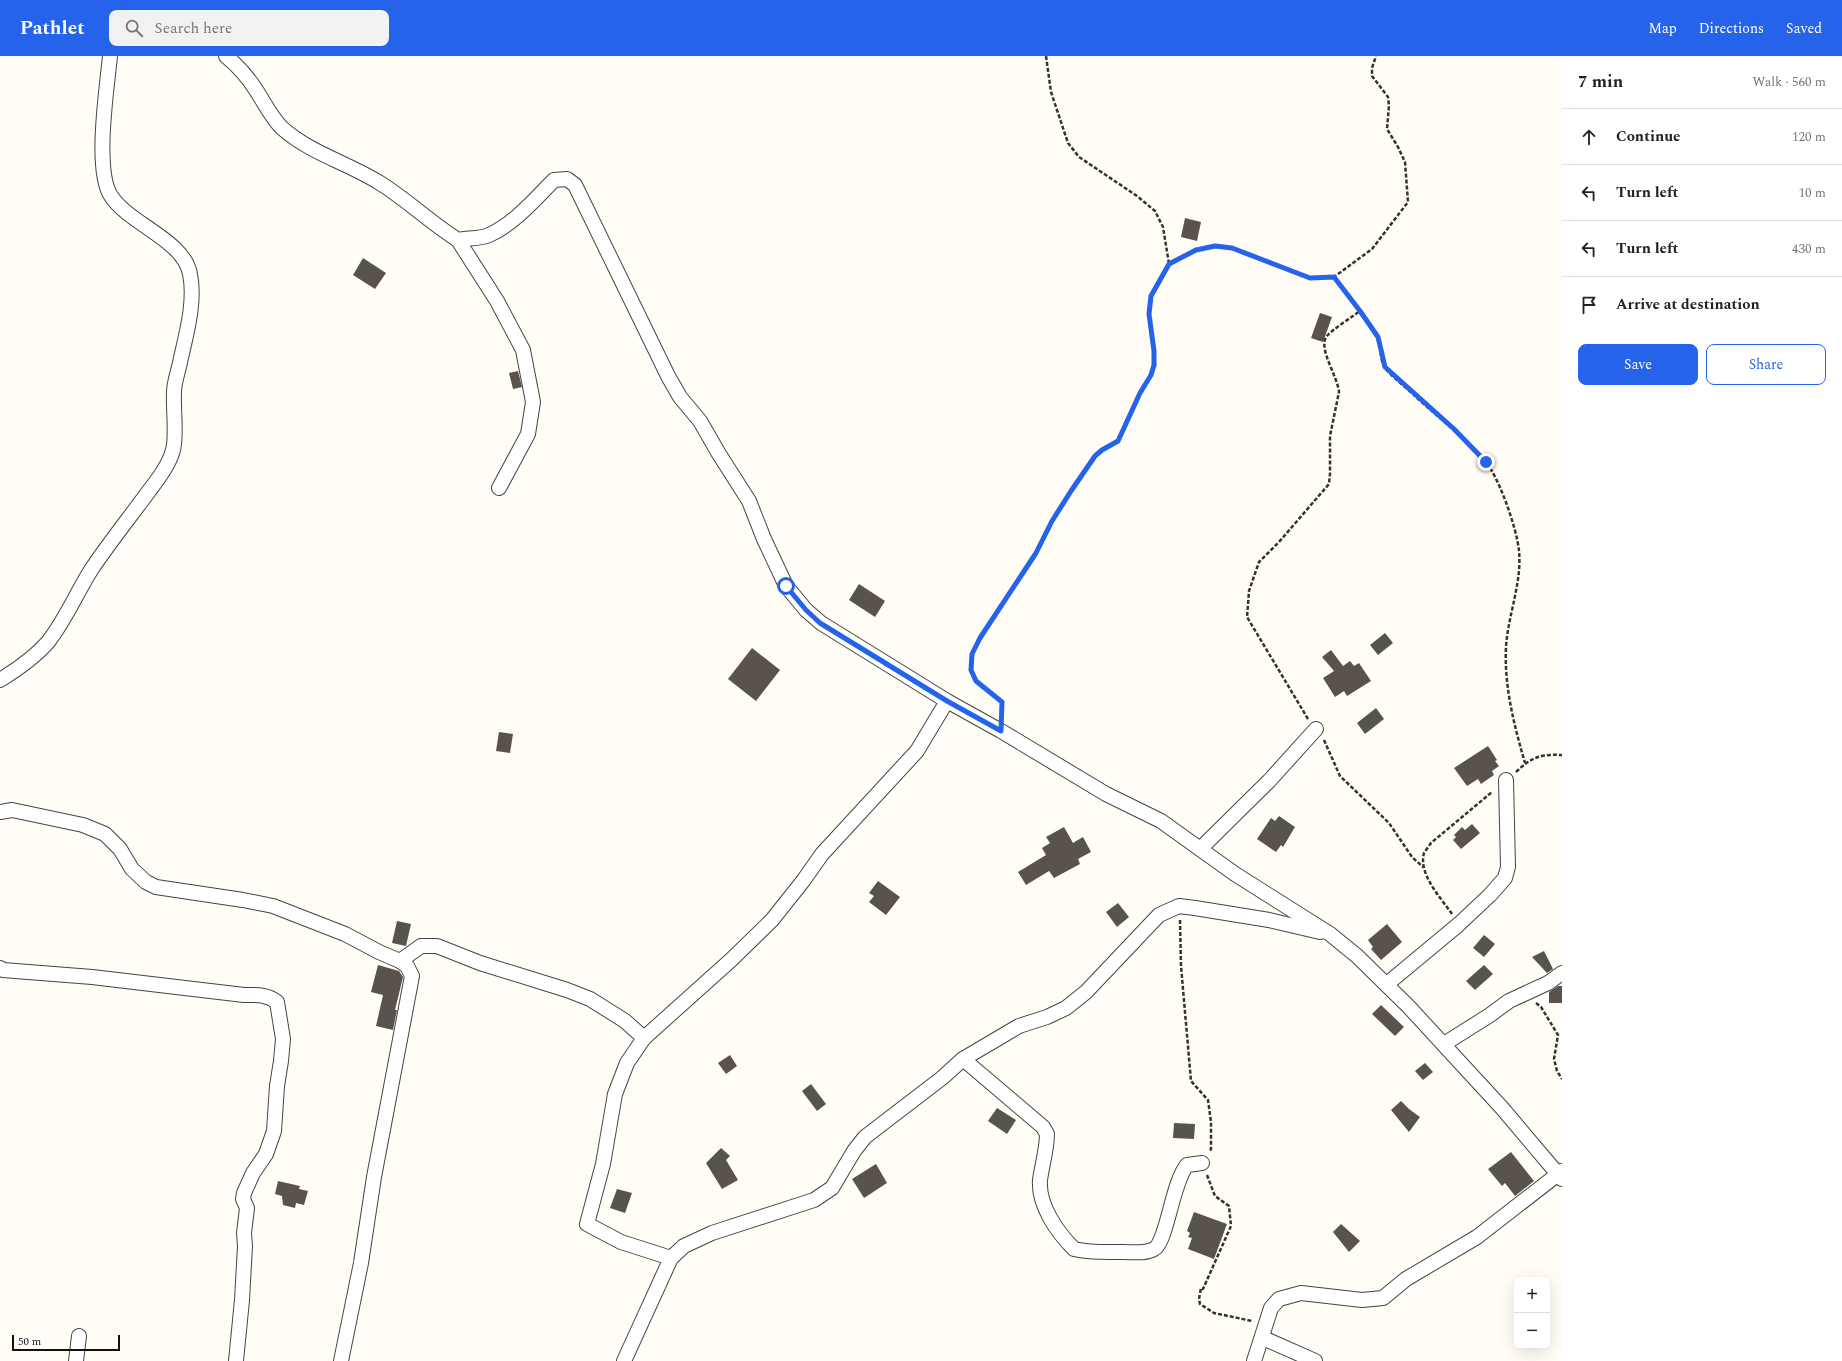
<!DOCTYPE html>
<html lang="en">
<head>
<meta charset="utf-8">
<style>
	body { margin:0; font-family:Spectral,serif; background:#f2f2f2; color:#222 }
	.controls { position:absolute; right:12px; bottom:12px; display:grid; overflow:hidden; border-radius:8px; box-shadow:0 4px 16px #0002 }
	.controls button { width:36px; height:36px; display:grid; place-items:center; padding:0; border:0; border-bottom:1px solid #e0e0e0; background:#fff; color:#222; font:20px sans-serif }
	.scale { position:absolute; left:12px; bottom:10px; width:108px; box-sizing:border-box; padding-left:4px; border:2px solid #111; border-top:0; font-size:11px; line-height:14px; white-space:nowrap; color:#111; -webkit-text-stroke:3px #fff; paint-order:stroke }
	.stop { position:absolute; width:12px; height:12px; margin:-9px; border:3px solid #2563eb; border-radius:50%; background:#fff }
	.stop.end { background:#2563eb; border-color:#fff; box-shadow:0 1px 4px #0008 }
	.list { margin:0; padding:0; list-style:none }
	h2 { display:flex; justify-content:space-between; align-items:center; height:52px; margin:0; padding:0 16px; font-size:17px }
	h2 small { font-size:13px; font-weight:400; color:#767676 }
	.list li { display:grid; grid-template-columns:26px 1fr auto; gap:12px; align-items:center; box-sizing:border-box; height:56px; padding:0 16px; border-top:1px solid #e0e0e0 }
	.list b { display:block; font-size:15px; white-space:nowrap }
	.list em { font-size:13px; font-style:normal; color:#767676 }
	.actions { display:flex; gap:8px; padding:12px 16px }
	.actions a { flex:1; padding:9px 0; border:1px solid #2563eb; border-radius:8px; text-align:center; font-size:14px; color:#2563eb }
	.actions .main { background:#2563eb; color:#fff }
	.icon { flex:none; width:22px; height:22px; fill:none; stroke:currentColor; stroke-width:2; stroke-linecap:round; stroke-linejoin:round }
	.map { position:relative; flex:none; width:1562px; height:1305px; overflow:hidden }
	header { display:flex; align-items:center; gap:24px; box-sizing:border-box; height:56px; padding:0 20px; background:#2563eb; color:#fff }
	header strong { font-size:19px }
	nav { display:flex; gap:22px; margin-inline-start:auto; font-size:14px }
	.search { width:280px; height:36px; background:#f2f2f2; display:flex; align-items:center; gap:10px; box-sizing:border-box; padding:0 14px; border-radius:8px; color:#767676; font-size:15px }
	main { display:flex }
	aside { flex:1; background:#fff }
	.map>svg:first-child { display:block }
	.building { fill:#5a524d }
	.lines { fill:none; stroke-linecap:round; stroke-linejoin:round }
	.minor-casing { stroke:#444; stroke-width:16 }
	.path { stroke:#333; stroke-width:2.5; stroke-dasharray:4 2; stroke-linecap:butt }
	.minor { stroke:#fff; stroke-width:14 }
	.route { stroke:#2563eb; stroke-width:5 }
</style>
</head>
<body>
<header>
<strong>Pathlet</strong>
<div class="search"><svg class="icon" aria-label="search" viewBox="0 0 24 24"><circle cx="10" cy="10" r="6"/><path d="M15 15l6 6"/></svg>Search here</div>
<nav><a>Map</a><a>Directions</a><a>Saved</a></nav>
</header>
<main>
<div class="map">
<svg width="1562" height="1305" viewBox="0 0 1562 1305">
	<rect width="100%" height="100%" fill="#fffdf5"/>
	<g class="building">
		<path d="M1185,162L1201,166L1197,185L1181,181Z"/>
		<path d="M363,202L386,217L375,233L353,219Z"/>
		<path d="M1320,257L1332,261L1323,286L1311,282Z"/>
		<path d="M518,315L522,331L513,333L509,317Z"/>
		<path d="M859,528L885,545L875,561L849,544Z"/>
		<path d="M1385,577L1393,587L1378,599L1370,589Z"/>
		<path d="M752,592L780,614L756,645L728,623Z"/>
		<path d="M1331,594L1343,610L1350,605L1354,610L1359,607L1371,625L1347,640L1344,635L1335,641L1323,622L1334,615L1322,601Z"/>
		<path d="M1376,652L1384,663L1365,678L1357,667Z"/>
		<path d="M499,676L513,678L510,697L496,695Z"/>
		<path d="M1488,690L1497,704L1495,705L1499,710L1492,715L1494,719L1481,728L1478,723L1467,730L1454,712Z"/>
		<path d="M1279,760L1295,771L1283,791L1281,789L1276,796L1257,783L1271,762L1275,765Z"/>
		<path d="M1472,768L1480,777L1461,793L1453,784L1456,781L1454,779L1462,771L1465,774Z"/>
		<path d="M1064,771L1073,787L1083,781L1091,796L1078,803L1080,808L1054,822L1049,815L1026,829L1018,816L1046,799L1042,792L1050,787L1046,781Z"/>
		<path d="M878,825L900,841L886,859L869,846L874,840L869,837Z"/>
		<path d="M1118,847L1129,861L1117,871L1106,856Z"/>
		<path d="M397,865L411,868L406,890L392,887Z"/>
		<path d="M1387,868L1402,886L1381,904L1371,893L1373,891L1368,884Z"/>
		<path d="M1484,879L1495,888L1484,901L1473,892Z"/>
		<path d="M1544,895L1553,913L1547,917L1532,901Z"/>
		<path d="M378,909L399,915L403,921L395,954H397L393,974L376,970L383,939L371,936Z"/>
		<path d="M1484,909L1493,918L1475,934L1466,925Z"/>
		<path d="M1558,930H1562V947H1549V936Z"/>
		<path d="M1381,949L1404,971L1395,980L1372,958Z"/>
		<path d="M730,999L737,1010L726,1018L718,1007Z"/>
		<path d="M1425,1007L1433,1016L1423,1024L1415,1015Z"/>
		<path d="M811,1028L826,1048L817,1055L802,1035Z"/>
		<path d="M1401,1045L1409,1053L1420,1061L1409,1076L1391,1054Z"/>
		<path d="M997,1052L1016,1064L1007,1078L988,1065Z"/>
		<path d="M1174,1067L1195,1068L1194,1083L1173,1082Z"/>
		<path d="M721,1092L730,1100L726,1104L738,1124L722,1133L706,1107Z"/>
		<path d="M1511,1096L1534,1125L1515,1140L1505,1127L1502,1130L1488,1113Z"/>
		<path d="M876,1108L887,1127L864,1142L852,1123Z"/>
		<path d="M278,1125L300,1130L299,1133L308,1135L304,1149L296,1147L295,1152L283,1149L282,1140L275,1138Z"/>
		<path d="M617,1133L632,1137L625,1157L610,1152Z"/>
		<path d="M1194,1156L1227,1168L1214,1203L1188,1193L1192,1182L1188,1181L1190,1177L1187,1175Z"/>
		<path d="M1341,1168L1360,1185L1349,1196L1333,1176Z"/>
	</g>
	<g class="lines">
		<g class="minor-casing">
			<g id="minor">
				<path d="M226,0C238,10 248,21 256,34C264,46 271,61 282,72C310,97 348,107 380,127C407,144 431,167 458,184C468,182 480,183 489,179C514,168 535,143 554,124L567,123L575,129L668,320L680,341L700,365L719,398L749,445L764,483L786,530L806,554L821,567L947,645L1001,675L1106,738L1161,765L1235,818L1330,878L1357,900L1408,950L1502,1052L1562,1123"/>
				<path d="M458,184L497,245L523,294L533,346L528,378L499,432"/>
				<path d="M0,624C18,613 34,602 48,586C66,563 76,538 91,514C109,487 130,461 149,435C158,423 169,409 173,394C177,379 173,353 174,336C174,328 177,319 179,311C185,282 196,248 190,218C184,184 129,168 111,140C94,114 107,32 110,0"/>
				<path d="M0,756L12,754L83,769L105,778L120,793L132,813L146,826L156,831L243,844L273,850L345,878L379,896L400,905L407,910L412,920L374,1121L361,1207L341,1305"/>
				<path d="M1200,793L1269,725L1316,673"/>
				<path d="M400,905L421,890H437L480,907L567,934L590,943L625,965L644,982"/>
				<path d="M0,912L3,914L92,921L244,939C257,939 267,938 277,946L283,983L281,1005L277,1030L274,1075L266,1098L253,1117L244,1137L243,1143L247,1152L244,1177L245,1190L242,1244L236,1305"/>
				<path d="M1387,928L1458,869L1490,839L1505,822L1508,811L1506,724"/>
				<path d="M1444,988L1490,959L1509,945L1548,927L1562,917"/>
				<path d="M963,1003L1043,1071L1047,1078C1047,1093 1042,1109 1040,1124C1038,1149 1057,1176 1074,1193C1091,1197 1107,1196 1123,1196C1133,1196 1145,1198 1154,1193C1167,1186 1172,1127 1187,1109L1202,1107"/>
				<path d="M671,1202L621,1186L587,1168L603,1108L615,1038L627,1007L644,982L731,904L772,864L803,825L822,798L917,695L947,645"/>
				<path d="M1263,1282L1315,1305"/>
				<path d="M76,1305L79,1280"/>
				<path d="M624,1305L671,1202L684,1190L712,1177L814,1144L832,1132L854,1095L865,1081L942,1022L963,1003L1019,970L1047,961L1066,952L1086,936L1159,859L1179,850L1195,852L1269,864L1320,876"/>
				<path d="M1254,1305L1271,1252L1279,1243L1301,1237L1362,1244L1383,1242L1406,1223L1477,1181L1562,1115"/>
			</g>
		</g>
		<g class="path">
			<path d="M1046,0L1051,36L1068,87L1079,101L1137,140L1155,155L1163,171L1169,208"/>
			<path d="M1334,221C1348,240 1365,259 1377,280C1382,289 1379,303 1385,312C1393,322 1407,332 1416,341C1439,362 1464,381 1485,405C1499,421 1517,473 1519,495C1522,527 1508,559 1506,591C1504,630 1514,669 1525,707"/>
			<path d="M1002,661V646L976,625L971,614L972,598L979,582L1036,497L1052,465L1071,435L1095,400L1102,394L1118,385L1140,337L1151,319L1155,309L1154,295L1149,258L1151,240L1169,208L1196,194L1215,190L1232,192L1310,222L1334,221L1372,193L1408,146L1405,106L1398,91L1387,73L1389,50L1388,41L1372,20V12L1376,0"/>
			<path d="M1308,663L1247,561L1249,535L1259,506L1279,486L1329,428L1330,418V380L1339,336C1338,321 1317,291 1327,280C1333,273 1352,261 1360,255"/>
			<path d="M1324,684L1340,720L1389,767L1412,801L1423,811"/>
			<path d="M1516,716C1532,701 1540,698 1562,699"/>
			<path d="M1452,858C1441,842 1418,818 1424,797C1426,794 1429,790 1431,787L1492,736"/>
			<path d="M1180,864L1181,910L1191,1025L1208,1044L1211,1066V1093L1210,1095"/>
			<path d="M1536,947L1541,951L1558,979L1554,1003L1557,1015L1562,1023"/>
			<path d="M1207,1119L1215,1140L1229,1150L1231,1170L1203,1233L1201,1232L1199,1243L1200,1248L1214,1257L1252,1265"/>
		</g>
		<use href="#minor" class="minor"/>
	</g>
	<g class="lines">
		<path class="route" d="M786,530L806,554L820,567L947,645L1001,675L1002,646L976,625L971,614L972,598L980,582L1036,497L1052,465L1071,435L1095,400L1102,394L1118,385L1140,337L1151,319L1154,309V295L1149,258L1151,240L1169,208L1196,194L1215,190L1232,192L1310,222L1334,221L1360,255L1378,281L1385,311L1454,373L1486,406"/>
	</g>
</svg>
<div class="controls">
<button>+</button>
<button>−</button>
</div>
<div class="scale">50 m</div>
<div class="stop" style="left:786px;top:530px"></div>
<div class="stop end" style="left:1486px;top:406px"></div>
</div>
<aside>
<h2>7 min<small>Walk · 560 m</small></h2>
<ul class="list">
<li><svg class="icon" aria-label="ahead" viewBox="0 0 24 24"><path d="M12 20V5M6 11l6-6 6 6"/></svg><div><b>Continue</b></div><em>120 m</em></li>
<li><svg class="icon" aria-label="left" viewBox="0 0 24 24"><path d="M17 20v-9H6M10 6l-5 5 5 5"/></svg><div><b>Turn left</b></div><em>10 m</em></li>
<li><svg class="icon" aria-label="left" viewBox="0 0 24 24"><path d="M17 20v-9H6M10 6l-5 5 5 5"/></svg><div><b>Turn left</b></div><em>430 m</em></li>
<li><svg class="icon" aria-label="arrive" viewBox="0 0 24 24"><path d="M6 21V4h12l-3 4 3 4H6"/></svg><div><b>Arrive at destination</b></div></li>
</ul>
<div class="actions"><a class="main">Save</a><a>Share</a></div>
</aside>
</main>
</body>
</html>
